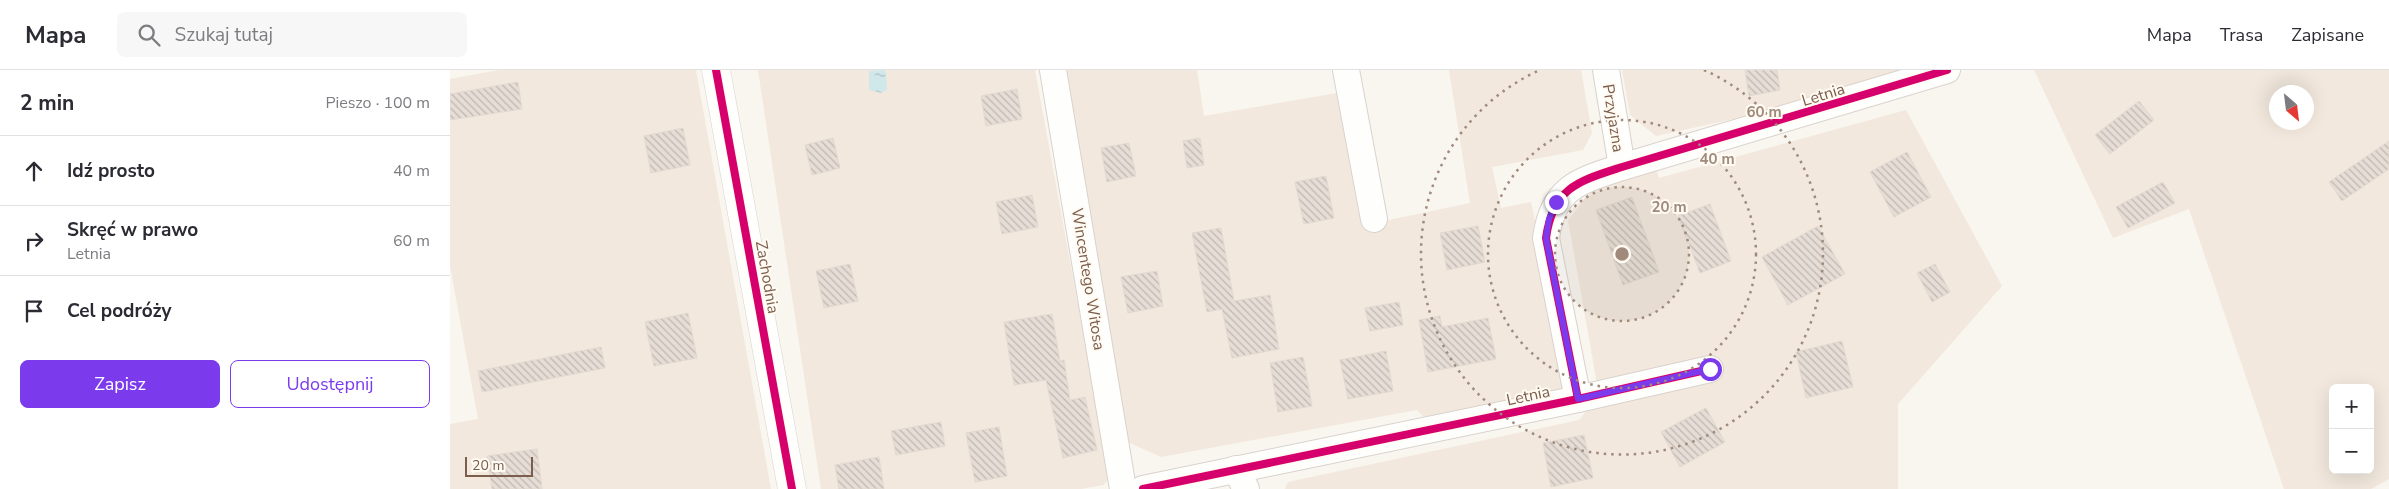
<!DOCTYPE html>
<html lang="pl">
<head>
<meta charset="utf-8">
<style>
	body { margin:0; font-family:"Nunito Sans",sans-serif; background:#f7f7f7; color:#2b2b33 }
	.controls { position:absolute; right:15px; bottom:15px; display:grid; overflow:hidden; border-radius:8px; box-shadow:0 5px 20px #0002 }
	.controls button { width:45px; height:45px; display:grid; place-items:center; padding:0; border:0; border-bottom:1px solid #e1e1e2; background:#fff; color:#2b2b33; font:25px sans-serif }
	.compass { position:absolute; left:1819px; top:15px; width:45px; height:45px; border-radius:50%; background:#fff; box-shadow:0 5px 20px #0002; rotate:152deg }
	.scale { position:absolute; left:15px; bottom:12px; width:68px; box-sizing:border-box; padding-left:5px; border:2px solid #7a5d4c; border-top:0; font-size:14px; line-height:18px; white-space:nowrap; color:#7a5d4c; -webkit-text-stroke:4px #fffaf2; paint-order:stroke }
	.stop { position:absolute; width:15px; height:15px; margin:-11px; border:4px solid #7c3aed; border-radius:50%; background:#fff }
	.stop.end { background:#7c3aed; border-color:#fff; box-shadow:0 1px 5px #0008 }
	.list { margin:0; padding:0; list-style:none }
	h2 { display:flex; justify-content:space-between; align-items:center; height:65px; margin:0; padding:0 20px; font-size:21px }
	h2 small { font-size:16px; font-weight:400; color:#7c7c81 }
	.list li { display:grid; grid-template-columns:32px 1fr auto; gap:15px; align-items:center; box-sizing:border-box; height:70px; padding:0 20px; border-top:1px solid #e1e1e2 }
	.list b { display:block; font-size:19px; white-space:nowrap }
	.list p { margin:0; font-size:16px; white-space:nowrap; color:#7c7c81 }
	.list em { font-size:16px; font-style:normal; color:#7c7c81 }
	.actions { display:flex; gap:10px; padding:15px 20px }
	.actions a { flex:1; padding:11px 0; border:1px solid #7c3aed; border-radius:8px; text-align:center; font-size:18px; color:#7c3aed }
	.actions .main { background:#7c3aed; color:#fff }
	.icon { flex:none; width:28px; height:28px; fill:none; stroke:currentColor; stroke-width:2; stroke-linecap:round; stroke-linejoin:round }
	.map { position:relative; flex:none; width:1939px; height:419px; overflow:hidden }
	header { display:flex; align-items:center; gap:30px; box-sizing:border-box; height:70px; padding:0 25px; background:#fff; border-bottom:1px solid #e1e1e2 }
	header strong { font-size:24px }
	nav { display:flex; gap:28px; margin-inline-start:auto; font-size:18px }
	.search { width:350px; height:45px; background:#f7f7f7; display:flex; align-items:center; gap:12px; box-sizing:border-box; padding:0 18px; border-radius:8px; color:#7c7c81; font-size:19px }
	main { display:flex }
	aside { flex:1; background:#fff }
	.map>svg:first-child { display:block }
	.residential { fill:#f2e8dd; fill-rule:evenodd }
	.water { fill:url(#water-ripples) }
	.building { fill:url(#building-back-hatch); stroke:#e3d9d1 }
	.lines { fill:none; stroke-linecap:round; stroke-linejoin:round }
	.minor-casing { stroke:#d9d2cd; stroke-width:28 }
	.tertiary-casing { stroke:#d9d2cd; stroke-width:29 }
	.minor { stroke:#fefefd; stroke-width:26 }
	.tertiary { stroke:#fefefd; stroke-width:28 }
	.cycleway-casing { stroke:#fffaf2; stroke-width:11 }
	.cycleway { stroke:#d6006c; stroke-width:8 }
	.route { stroke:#7c3aed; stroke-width:6 }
	.ring { fill:none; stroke:#9f8a7c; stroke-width:2.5; stroke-dasharray:2.5 5 }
	.labels { text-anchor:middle; stroke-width:4; stroke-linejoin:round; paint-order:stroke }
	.street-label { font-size:16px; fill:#7a5d4c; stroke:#fffaf2 }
	.centre { fill:#9f8a7c; stroke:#fffaf2; stroke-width:2.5 }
	.ring-label { font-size:15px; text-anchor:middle; font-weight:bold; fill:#9f8a7c; stroke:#fffaf2; stroke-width:4; stroke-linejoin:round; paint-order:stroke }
</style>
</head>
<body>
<header>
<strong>Mapa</strong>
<div class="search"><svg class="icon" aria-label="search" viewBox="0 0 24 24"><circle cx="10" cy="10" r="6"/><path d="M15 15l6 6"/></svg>Szukaj tutaj</div>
<nav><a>Mapa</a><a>Trasa</a><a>Zapisane</a></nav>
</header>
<main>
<aside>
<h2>2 min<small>Pieszo · 100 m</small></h2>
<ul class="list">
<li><svg class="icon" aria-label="ahead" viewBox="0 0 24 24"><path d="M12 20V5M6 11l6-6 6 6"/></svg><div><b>Idź prosto</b></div><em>40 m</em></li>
<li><svg class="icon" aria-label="right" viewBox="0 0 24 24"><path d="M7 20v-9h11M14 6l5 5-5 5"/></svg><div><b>Skręć w prawo</b><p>Letnia</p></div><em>60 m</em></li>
<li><svg class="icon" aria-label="arrive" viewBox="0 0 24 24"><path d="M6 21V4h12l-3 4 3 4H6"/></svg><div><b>Cel podróży</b></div></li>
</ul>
<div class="actions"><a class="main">Zapisz</a><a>Udostępnij</a></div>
</aside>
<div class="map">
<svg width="1939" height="419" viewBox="0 0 1939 419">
	<defs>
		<pattern id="water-ripples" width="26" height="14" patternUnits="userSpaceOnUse" patternTransform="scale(1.25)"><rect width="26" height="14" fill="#d0e8ea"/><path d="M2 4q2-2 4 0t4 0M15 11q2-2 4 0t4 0" fill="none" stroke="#aebfc0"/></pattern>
		<pattern id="building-back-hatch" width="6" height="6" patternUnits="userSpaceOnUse" patternTransform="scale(1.25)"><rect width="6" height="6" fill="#e6ded6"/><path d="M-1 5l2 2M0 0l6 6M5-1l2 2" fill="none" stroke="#bfb7b0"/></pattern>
	</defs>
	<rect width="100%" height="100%" fill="#f9f5ef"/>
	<g class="residential">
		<path d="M49,0H246L321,419H0V354L28,349L0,196V9Z"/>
		<path d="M308,0H585L659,404L658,410L653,415L631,419H371Z"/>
		<path d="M613,0H747L754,46L887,23L915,155L1020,133L999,0H1131L1142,63L1133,80L1042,97L1051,138L1081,132L1102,231L1113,320L974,347L967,340L711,387L678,372Z"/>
		<path d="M1172,0H1460L1347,35L1206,66L1180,45Z"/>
		<path d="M1584,0H1939V409L1921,419H1834L1739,139L1663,168ZM1826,22H1856V52H1826ZM1883,318H1920V400H1883Z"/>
		<path d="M1456,40L1552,216L1448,334V419H835L838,412L1129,350L1149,325L1118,150L1141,121L1206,99L1209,108Z"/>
	</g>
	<path class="water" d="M434,0L436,3L437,20L431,23L419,20V1Z"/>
	<g class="building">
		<path d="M1295,0H1327L1330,20L1299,26Z"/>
		<path d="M68,12L72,39L0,50V24Z"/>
		<path d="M567,19L572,49L536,56L531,26Z"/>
		<path d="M1689,31L1704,50L1660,84L1645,65Z"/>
		<path d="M233,58L240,95L201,103L194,66Z"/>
		<path d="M383,68L390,98L362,105L355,75Z"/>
		<path d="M750,68L754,95L737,98L733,71Z"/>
		<path d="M1939,71V99L1892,131L1879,112Z"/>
		<path d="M679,73L686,106L657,112L651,78Z"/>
		<path d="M1457,82L1481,127L1444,147L1420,102Z"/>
		<path d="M876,106L884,148L854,154L845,112Z"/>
		<path d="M1713,112L1725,133L1678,158L1666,137Z"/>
		<path d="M582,125L588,157L552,164L546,132Z"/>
		<path d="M1182,127L1209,202L1173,215L1146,140Z"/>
		<path d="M1260,134L1281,191L1250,203L1228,146Z"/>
		<path d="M1028,156L1035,192L997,200L990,163Z"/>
		<path d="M1368,156L1395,204L1338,235L1312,187Z"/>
		<path d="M771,158L784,231L820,225L829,279L782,288L772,239L757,242L742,163Z"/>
		<path d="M400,194L408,231L374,238L366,201Z"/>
		<path d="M1485,194L1500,222L1482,232L1467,203Z"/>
		<path d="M707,201L713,236L678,243L671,207Z"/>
		<path d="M949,232L953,255L920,261L915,238Z"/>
		<path d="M238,243L247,288L204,296L195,252Z"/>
		<path d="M602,244L610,291L614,290L620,330L635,327L647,380L613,388L596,310L564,315L554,252Z"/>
		<path d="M990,246L992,257L1038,248L1046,289L978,302L969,250Z"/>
		<path d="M1392,271L1403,317L1356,328L1346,282Z"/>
		<path d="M151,277L155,298L32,322L28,301Z"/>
		<path d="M936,281L943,321L898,329L890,290Z"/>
		<path d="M853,287L862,336L828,342L820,293Z"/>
		<path d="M1256,338L1275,372L1230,397L1211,362Z"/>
		<path d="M491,352L495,376L446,385L441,361Z"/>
		<path d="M549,357L557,406L525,412L516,363Z"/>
		<path d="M1134,365L1143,408L1101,417L1093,373Z"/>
		<path d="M87,379L92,419H42L37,386Z"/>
		<path d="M429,387L434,419H389L385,395Z"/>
	</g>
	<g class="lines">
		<g class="minor-casing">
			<g id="minor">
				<path d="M603,0L673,419"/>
				<path d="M896,0L924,149"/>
				<path d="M1156,0L1172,97"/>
				<path d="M1128,329L1096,168C1103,117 1129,111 1172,97L1497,0"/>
				<path d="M786,399L796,419"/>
				<path d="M693,419L1128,329L1260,299"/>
			</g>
		</g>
		<g class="tertiary-casing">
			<path id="tertiary" d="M266,0L342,419"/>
		</g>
		<use href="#minor" class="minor"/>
		<use href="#tertiary" class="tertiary"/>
		<g class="cycleway-casing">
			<g id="cycleway">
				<path d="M266,0L342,419"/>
				<path d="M1128,329L1096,168C1103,117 1129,111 1172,97L1497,0"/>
				<path d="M693,419L1128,329L1260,299"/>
			</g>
		</g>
		<use href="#cycleway" class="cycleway"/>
	</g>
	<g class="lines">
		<path class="route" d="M1106,132L1099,149L1096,168L1128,329L1260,299"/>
	</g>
	<circle cx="1172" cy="184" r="67" fill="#9f8a7c" fill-opacity=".12"/>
	<g class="ring">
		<circle cx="1172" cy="184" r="67"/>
		<circle cx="1172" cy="184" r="134"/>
		<path d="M1254 0A201 201 0 1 1 1090 0"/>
	</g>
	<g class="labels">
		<g class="street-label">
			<text transform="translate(1373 24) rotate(-17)" y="6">Letnia</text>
			<text transform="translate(1164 48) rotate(81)" y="6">Przyjazna</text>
			<text transform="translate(318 207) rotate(80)" y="6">Zachodnia</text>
			<text transform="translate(639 209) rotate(81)" y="6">Wincentego Witosa</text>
			<text transform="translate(1078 325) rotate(-12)" y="6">Letnia</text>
		</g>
	</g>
	<circle cx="1172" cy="184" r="8" class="centre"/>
	<g class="ring-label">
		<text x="1314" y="47">60 m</text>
		<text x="1267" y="94">40 m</text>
		<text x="1219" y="142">20 m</text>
	</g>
</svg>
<div class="controls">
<button>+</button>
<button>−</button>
</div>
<svg class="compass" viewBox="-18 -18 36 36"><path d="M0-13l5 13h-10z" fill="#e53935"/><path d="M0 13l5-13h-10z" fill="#7c7c81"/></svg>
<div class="scale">20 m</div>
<div class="stop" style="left:1260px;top:299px"></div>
<div class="stop end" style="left:1106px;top:132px"></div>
</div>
</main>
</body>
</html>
